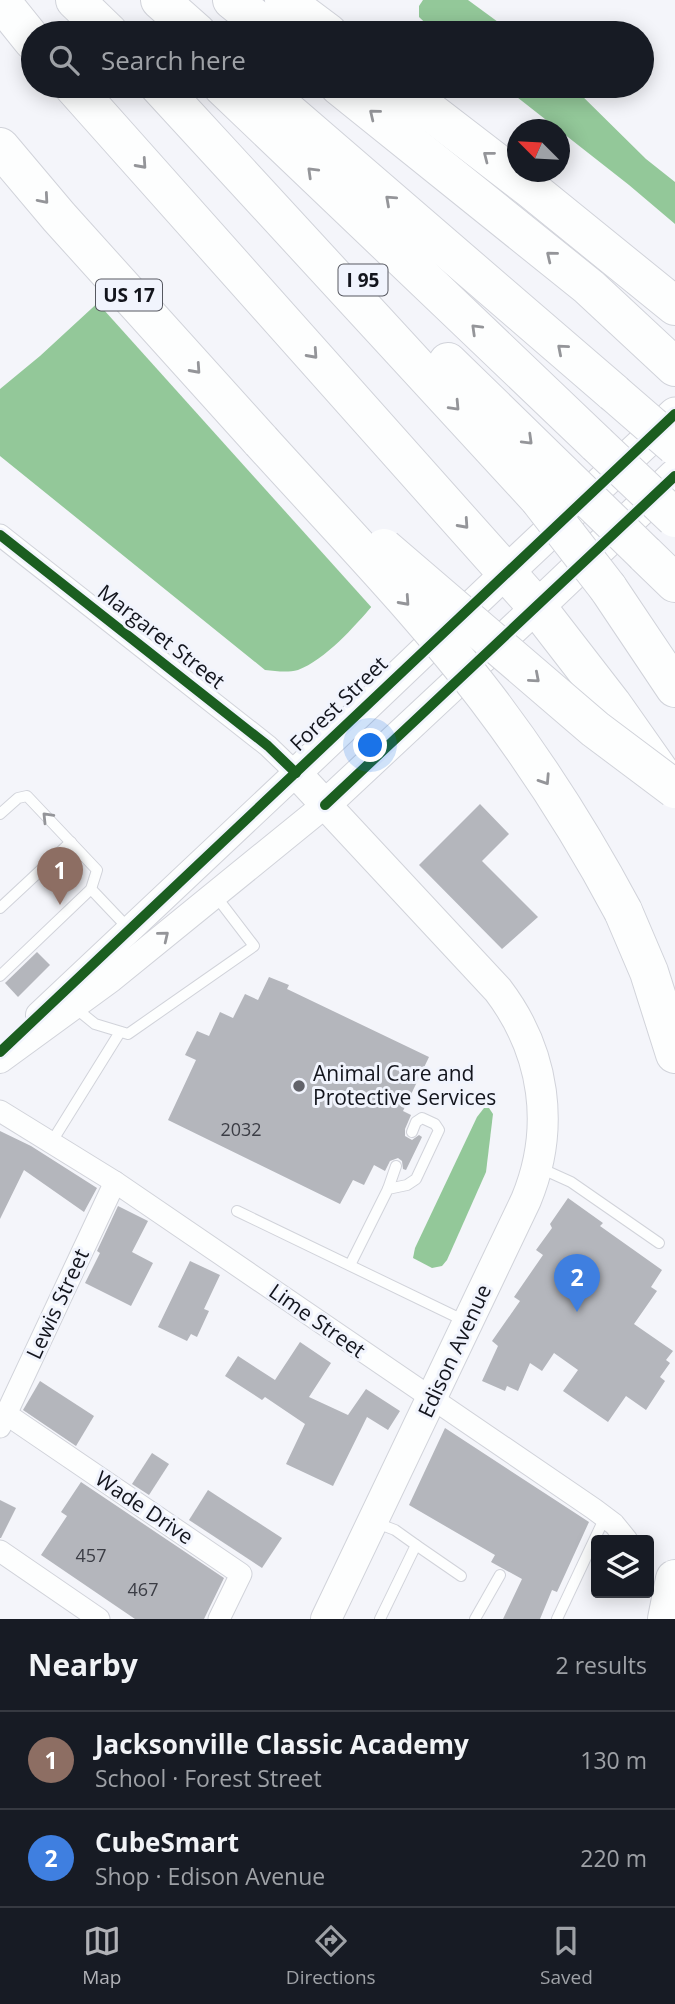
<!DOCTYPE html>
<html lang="en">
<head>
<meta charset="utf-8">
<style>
	body { margin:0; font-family:"Open Sans",sans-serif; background:#20242c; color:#f1f3f6 }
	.controls { position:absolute; right:21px; bottom:21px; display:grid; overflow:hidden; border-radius:7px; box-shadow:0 4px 18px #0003 }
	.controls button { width:63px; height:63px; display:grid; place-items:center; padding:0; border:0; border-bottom:2px solid #363941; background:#171b24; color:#f1f3f6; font:35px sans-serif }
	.compass { position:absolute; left:507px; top:119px; width:63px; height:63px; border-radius:50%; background:#171b24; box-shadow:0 4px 18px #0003; rotate:294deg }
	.you { position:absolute; left:371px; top:746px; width:24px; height:24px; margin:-18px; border:5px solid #fff; border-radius:50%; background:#1a73e8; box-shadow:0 0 0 10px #1a73e833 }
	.badge { display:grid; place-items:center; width:46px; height:46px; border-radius:50%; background:#b1b2b7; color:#fff; font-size:23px; font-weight:700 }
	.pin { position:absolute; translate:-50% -58px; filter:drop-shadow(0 2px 4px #0008) }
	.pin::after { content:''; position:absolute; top:37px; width:24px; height:21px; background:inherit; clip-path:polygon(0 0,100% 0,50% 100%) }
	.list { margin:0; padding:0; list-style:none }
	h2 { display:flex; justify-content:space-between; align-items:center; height:91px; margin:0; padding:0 28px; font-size:30px }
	h2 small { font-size:23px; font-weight:400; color:#9ea1a6 }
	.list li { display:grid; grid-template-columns:46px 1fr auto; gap:21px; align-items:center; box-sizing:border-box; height:98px; padding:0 28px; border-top:2px solid #363941 }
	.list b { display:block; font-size:26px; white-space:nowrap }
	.list p { margin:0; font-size:23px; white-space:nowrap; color:#9ea1a6 }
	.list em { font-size:23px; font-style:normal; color:#9ea1a6 }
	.icon { flex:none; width:38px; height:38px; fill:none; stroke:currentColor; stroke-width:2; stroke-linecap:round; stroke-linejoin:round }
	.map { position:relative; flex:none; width:675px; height:1619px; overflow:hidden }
	.search { position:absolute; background:#171b24; box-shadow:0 4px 18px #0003; left:21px; right:21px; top:21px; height:77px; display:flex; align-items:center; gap:18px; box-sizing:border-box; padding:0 24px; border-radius:38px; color:#9ea1a6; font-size:26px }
	.sheet { height:287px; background:#171b24 }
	nav { display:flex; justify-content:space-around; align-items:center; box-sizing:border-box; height:98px; border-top:2px solid #363941; background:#171b24; font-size:19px; color:#9ea1a6 }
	nav a { display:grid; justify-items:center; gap:4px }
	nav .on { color:#b1b2b7 }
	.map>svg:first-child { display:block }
	.water { fill:#93c899 }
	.pier { fill:#f4f5fa }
	.building { fill:#b4b6bc }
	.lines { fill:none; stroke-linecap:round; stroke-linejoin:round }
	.service-casing { stroke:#d1d3da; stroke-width:12 }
	.minor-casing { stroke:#d1d3da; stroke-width:23 }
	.tertiary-casing { stroke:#d1d3da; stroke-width:28 }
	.secondary-casing { stroke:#d1d3da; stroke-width:32 }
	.primary-casing { stroke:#d1d3da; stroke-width:35 }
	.motorway-casing { stroke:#d1d3da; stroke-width:40 }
	.service { stroke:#fdfefe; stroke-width:10 }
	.minor { stroke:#fdfefe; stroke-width:21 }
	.tertiary { stroke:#fdfefe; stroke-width:26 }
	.secondary { stroke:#fdfefe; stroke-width:30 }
	.primary { stroke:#fdfefe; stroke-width:33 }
	.motorway { stroke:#fdfefe; stroke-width:38 }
	.motorway-bridge-casing { stroke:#d1d3da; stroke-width:40; stroke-linecap:butt }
	.motorway-bridge { stroke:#fdfefe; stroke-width:38 }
	.cycleway-casing { stroke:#f1f4fd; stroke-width:15 }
	.cycleway { stroke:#1b5e20; stroke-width:10 }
	.oneway { stroke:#949599 }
	.poi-dot { fill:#62636a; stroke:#f1f4fd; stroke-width:2.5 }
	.labels { text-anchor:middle; stroke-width:6; stroke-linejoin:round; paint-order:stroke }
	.number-label { font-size:18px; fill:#3b3d45 }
	.shield { fill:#f1f4fd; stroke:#565860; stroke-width:2 }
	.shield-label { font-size:19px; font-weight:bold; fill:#13151d }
	.street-label { font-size:21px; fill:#13151d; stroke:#f1f4fd }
	.poi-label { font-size:21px; fill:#13151d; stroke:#f1f4fd; text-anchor:start }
</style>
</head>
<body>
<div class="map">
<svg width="675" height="1619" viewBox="0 0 675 1619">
	<rect width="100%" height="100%" fill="#f4f5fa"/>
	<g class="water">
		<path d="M423,0H468L513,33H436L419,17V6Z"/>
		<path d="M503,86H572L646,159L675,182V224L629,185Z"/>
		<path d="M116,286L373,605C355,626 325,660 298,670C287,673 276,671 265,670L0,456V389L40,356Z"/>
		<path d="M484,1108H489L493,1114L486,1172L447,1260L442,1266L432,1268L413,1258L415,1248L477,1117Z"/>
	</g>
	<path class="pier" d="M114,283L381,587L373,609L95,300Z"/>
	<g class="building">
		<path d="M480,804L509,834L482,861L538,917L502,949L419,865Z"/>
		<path d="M37,952L50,965L18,997L5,983Z"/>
		<path d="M269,977L289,985L287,989L429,1057L403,1111L411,1115L405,1129V1136L412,1140L419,1135L422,1137L406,1170L403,1169L402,1161L398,1158L390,1161L385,1171L374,1165L364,1185L353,1180L340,1204L168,1120L196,1060L185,1055L197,1031L209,1036L220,1012L233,1018L245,994L258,1000Z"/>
		<path d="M0,1131L31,1146L97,1188L84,1212L24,1170L0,1219Z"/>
		<path d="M568,1198L603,1223L600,1226L662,1270L651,1287L657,1291L634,1324L673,1351L666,1360L670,1363L660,1377L665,1381L646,1410L626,1396L608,1422L563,1391L578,1370L554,1353L542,1371L530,1363L518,1391L507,1386L505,1391L482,1381L498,1346L492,1341L520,1301L514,1297L543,1255L536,1250L552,1228L550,1224Z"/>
		<path d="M118,1206L148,1221L132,1252L153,1263L131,1306L85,1283L100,1253L97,1251Z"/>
		<path d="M190,1261L220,1275L204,1309L209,1311L197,1337L191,1334L187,1341L158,1327Z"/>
		<path d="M300,1342L331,1363L309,1397L348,1415L366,1389L400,1411L388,1430L367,1417L333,1486L286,1464L305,1424L265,1397L262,1400L225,1376L238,1356L275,1380Z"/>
		<path d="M40,1381L94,1416L76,1446L23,1410Z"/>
		<path d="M445,1428L589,1522L557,1592L552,1590L540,1619H503L522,1579L491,1562L495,1555L409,1505Z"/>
		<path d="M152,1453L169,1464L149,1495L132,1484Z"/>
		<path d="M81,1482L224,1578L204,1619H135L41,1555L67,1516L61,1512Z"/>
		<path d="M208,1490L282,1538L262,1568L189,1520Z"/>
		<path d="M0,1500L16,1508L1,1538H0Z"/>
	</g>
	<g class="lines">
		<g class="service-casing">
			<g id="service">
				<path d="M0,814L18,798L27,796L97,870L91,889L0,976"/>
				<path d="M91,889L129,929"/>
				<path d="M0,908L71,842"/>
				<path d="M74,1007L95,1024L128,1034L254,946L215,895"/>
				<path d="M51,1143L120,1032"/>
				<path d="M540,1168L571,1182L659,1243"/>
				<path d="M388,1189L396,1166"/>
				<path d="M237,1211L465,1321"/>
				<path d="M350,1265L388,1189L407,1185L416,1179L439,1130L435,1124L422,1118L416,1122L412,1132"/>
				<path d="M374,1522L395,1530L416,1545L380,1619"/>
				<path d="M416,1545L461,1576"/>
				<path d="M475,1619L500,1575"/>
				<path d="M557,1619L605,1517"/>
			</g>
		</g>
		<g class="minor-casing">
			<g id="minor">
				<path d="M0,535L268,746L296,773"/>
				<path d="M0,1111L115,1182L594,1509L614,1524L627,1540"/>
				<path d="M6,1414L241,1574L219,1619"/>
				<path d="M0,1427L115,1182"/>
				<path d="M0,1551L99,1619"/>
			</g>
		</g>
		<g class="tertiary-casing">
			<g id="tertiary">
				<path d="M39,1015L296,773"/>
				<path d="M0,1060L111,979L325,805"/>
			</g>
		</g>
		<g class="secondary-casing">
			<g id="secondary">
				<path d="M325,805L537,607"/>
				<path d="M326,1619L526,1200C556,1128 545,1052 498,990L296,773L507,572"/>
			</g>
		</g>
		<g class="primary-casing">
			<g id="primary">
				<path d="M507,572L675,414"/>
				<path d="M537,607L675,476"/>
			</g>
		</g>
		<g class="motorway-casing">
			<g id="motorway">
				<path d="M0,0L33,41"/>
				<path d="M75,0L109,33"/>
				<path d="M160,0L197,33"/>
				<path d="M232,0L273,33"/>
				<path d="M284,0L328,33"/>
				<path d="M73,86L537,607L612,704L664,778"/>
				<path d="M159,86L539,499"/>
				<path d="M222,86L597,444"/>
				<path d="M258,86L614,393"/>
				<path d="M339,86L589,287L675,367"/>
				<path d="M397,86L532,190L675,306"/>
				<path d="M0,147L59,217L261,441"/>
				<path d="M448,362L564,475"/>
				<path d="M645,554L675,583"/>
				<path d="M608,588L675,688"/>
				<path d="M623,911L649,972L675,1054"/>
				<path d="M667,1619L675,1579"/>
			</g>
		</g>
		<use href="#service" class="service"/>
		<use href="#minor" class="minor"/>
		<use href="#tertiary" class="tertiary"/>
		<use href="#secondary" class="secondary"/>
		<use href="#primary" class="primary"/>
		<use href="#motorway" class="motorway"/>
		<g class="motorway-bridge-casing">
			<g id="motorway-bridge">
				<path d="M614,393L675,446"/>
				<path d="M261,441C337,525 417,607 486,697C537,764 583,836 623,911"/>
				<path d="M597,444L675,518"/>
				<path d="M564,475L645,554"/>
				<path d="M539,499L608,588"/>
				<path d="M384,548L595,729L675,789"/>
			</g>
		</g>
		<use href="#motorway-bridge" class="motorway-bridge"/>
		<g class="cycleway-casing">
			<g id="cycleway">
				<path d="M0,535L268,746L296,773"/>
				<path d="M325,805L675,476"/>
				<path d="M0,1052L675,414"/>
			</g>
		</g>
		<use href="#cycleway" class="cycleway"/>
	</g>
	<defs><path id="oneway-chevron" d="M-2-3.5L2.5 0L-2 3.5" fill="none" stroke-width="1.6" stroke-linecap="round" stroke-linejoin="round" transform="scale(1.75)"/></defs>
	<g class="oneway">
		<use href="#oneway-chevron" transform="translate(374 114) rotate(-141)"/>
		<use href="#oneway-chevron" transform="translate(488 156) rotate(-142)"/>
		<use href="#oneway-chevron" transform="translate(142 164) rotate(48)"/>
		<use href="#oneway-chevron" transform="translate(312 172) rotate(-136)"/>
		<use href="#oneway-chevron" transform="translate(44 199) rotate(49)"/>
		<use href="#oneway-chevron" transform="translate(390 200) rotate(-138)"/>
		<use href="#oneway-chevron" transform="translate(551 256) rotate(-141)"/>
		<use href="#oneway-chevron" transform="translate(476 329) rotate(-136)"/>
		<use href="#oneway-chevron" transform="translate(562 349) rotate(-139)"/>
		<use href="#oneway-chevron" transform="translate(313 354) rotate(48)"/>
		<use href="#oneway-chevron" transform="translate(196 369) rotate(48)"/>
		<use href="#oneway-chevron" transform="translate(455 406) rotate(47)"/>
		<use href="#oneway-chevron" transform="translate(528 440) rotate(44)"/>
		<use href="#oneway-chevron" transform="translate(464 524) rotate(48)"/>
		<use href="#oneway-chevron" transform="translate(405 601) rotate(48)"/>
		<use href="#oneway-chevron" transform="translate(535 678) rotate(41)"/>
		<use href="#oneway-chevron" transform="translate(545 780) rotate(57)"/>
		<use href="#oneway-chevron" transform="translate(47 817) rotate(-134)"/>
		<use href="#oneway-chevron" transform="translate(164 936) rotate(-39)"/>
	</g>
	<circle class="poi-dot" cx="299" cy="1086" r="7"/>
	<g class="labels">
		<g class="number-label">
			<text x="241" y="1136">2032</text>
			<text x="91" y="1562">457</text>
			<text x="143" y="1596">467</text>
		</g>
		<g class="shield">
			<rect x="338.5" y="264.5" width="49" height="31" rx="5"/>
			<rect x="96" y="279.5" width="66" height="31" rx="5"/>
		</g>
		<g class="shield-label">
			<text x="363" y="287">I 95</text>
			<text x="129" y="302">US 17</text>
		</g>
		<g class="street-label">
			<text transform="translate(161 637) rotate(38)" y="7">Margaret Street</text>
			<text transform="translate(339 704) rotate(-44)" y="7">Forest Street</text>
			<text transform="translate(58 1304) rotate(-65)" y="7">Lewis Street</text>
			<text transform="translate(317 1321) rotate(35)" y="7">Lime Street</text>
			<text transform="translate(455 1351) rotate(-65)" y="7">Edison Avenue</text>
			<text transform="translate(144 1508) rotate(34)" y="7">Wade Drive</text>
		</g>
		<g class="poi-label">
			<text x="313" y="1081">Animal Care and<tspan x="313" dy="24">Protective Services</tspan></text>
		</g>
	</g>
</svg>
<div class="controls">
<button><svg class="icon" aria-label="layers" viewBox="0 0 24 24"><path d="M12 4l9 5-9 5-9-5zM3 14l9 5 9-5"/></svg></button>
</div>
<svg class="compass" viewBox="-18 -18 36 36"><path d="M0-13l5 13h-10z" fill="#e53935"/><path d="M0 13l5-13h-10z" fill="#9ea1a6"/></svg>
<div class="you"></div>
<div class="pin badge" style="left:60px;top:905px;background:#8d6e63">1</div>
<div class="pin badge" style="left:577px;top:1312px;background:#3f7fe0">2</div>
<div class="search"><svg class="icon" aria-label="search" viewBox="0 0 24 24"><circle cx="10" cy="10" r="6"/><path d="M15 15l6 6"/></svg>Search here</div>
</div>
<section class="sheet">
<h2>Nearby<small>2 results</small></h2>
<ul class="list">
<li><span class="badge" style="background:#8d6e63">1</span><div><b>Jacksonville Classic Academy</b><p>School · Forest Street</p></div><em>130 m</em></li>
<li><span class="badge" style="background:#3f7fe0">2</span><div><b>CubeSmart</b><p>Shop · Edison Avenue</p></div><em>220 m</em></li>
</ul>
</section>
<nav>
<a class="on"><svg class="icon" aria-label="map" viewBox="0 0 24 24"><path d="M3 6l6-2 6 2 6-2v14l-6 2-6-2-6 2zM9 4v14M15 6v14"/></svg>Map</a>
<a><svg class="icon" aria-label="directions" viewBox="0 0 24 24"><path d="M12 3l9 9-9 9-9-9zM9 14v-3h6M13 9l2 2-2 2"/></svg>Directions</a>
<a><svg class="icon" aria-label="saved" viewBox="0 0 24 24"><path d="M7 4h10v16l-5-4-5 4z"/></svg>Saved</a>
</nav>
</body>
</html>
